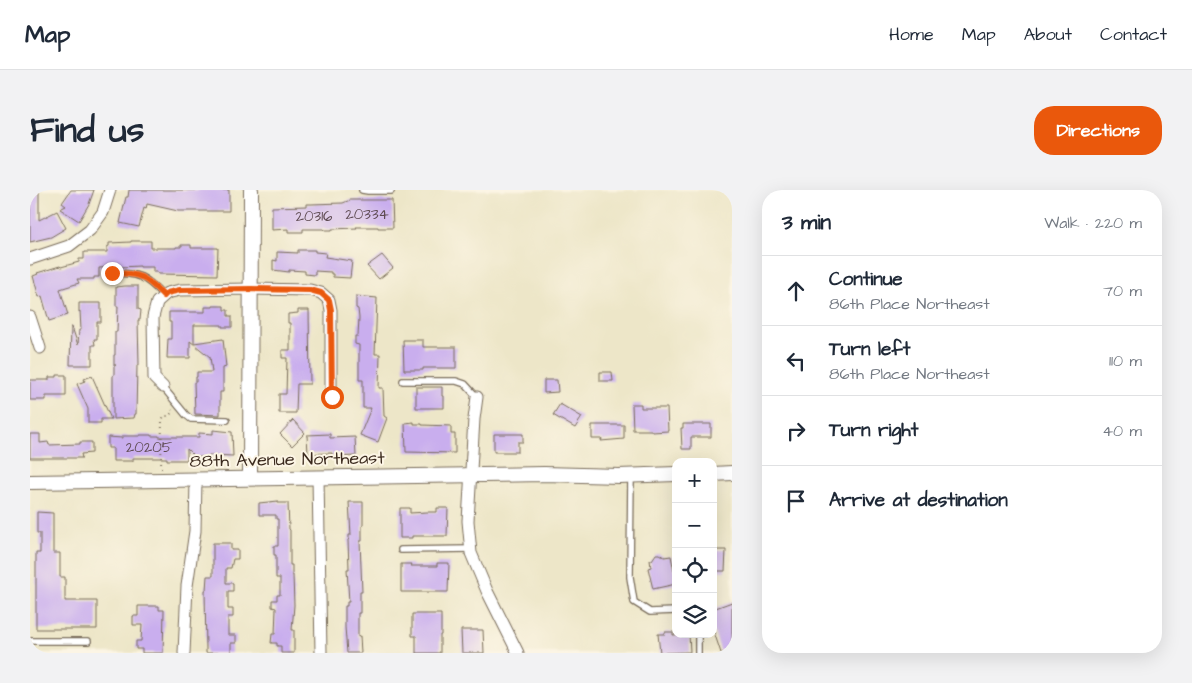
<!DOCTYPE html>
<html lang="en">
<head>
<meta charset="utf-8">
<style>
	body { margin:0; font-family:"Architects Daughter",sans-serif; background:#f2f2f3; color:#1f2937 }
	.controls { position:absolute; right:15px; bottom:15px; display:grid; overflow:hidden; border-radius:10px; box-shadow:0 5px 20px #0002 }
	.controls button { width:45px; height:45px; display:grid; place-items:center; padding:0; border:0; border-bottom:1px solid #e0e1e3; background:#fff; color:#1f2937; font:25px sans-serif }
	.stop { position:absolute; width:15px; height:15px; margin:-11px; border:4px solid #ea580c; border-radius:50%; background:#fff }
	.stop.end { background:#ea580c; border-color:#fff; box-shadow:0 1px 5px #0008 }
	.list { margin:0; padding:0; list-style:none }
	h2 { display:flex; justify-content:space-between; align-items:center; height:65px; margin:0; padding:0 20px; font-size:21px }
	h2 small { font-size:16px; font-weight:400; color:#747a83 }
	.list li { display:grid; grid-template-columns:32px 1fr auto; gap:15px; align-items:center; box-sizing:border-box; height:70px; padding:0 20px; border-top:1px solid #e0e1e3 }
	.list b { display:block; font-size:19px; white-space:nowrap }
	.list p { margin:0; font-size:16px; white-space:nowrap; color:#747a83 }
	.list em { font-size:16px; font-style:normal; color:#747a83 }
	.icon { flex:none; width:28px; height:28px; fill:none; stroke:currentColor; stroke-width:2; stroke-linecap:round; stroke-linejoin:round }
	.map { position:relative; flex:none; width:702px; height:463px; overflow:hidden; border-radius:20px }
	header { display:flex; align-items:center; gap:30px; box-sizing:border-box; height:70px; padding:0 25px; background:#fff; border-bottom:1px solid #e0e1e3 }
	header strong { font-size:24px }
	nav { display:flex; gap:28px; margin-inline-start:auto; font-size:18px }
	.intro { display:flex; align-items:center; justify-content:space-between; box-sizing:border-box; height:120px; padding:0 30px }
	h1 { margin:0; font-size:35px }
	.button { padding:12px 22px; border-radius:20px; background:#ea580c; color:#fff; font-size:18px; font-weight:700 }
	main { display:flex; gap:30px; padding:0 30px }
	aside { flex:1; background:#fff; border-radius:20px; box-shadow:0 5px 20px #0002 }
	.map>svg:first-child { display:block }
	.building { fill:#c9aeee }
	.lines { fill:none; stroke-linecap:round; stroke-linejoin:round }
	.service-casing { stroke:#796c5a; stroke-width:8 }
	.minor-casing { stroke:#796c5a; stroke-width:13 }
	.tertiary-casing { stroke:#796c5a; stroke-width:16 }
	.path { stroke:#796c5a; stroke-width:2; stroke-dasharray:1 4; stroke-linecap:butt }
	.service { stroke:#fff; stroke-width:5.5 }
	.minor { stroke:#fff; stroke-width:11 }
	.tertiary { stroke:#fff; stroke-width:14 }
	.route { stroke:#ea580c; stroke-width:6 }
	.labels { text-anchor:middle; stroke-width:4; stroke-linejoin:round; paint-order:stroke }
	.number-label { font-size:15px; fill:#5e4b52 }
	.street-label { font-size:18px; fill:#3b2a1e; stroke:#fcf5e5 }
</style>
</head>
<body>
<header>
<strong>Map</strong>
<nav><a>Home</a><a>Map</a><a>About</a><a>Contact</a></nav>
</header>
<div class="intro"><h1>Find us</h1><a class="button">Directions</a></div>
<main>
<div class="map">
<svg width="702" height="463" viewBox="0 0 702 463">
	<rect width="100%" height="100%" fill="#fcf5e5"/>
	<filter id="ink" filterUnits="userSpaceOnUse"><feTurbulence type="fractalNoise" baseFrequency=".02" numOctaves="2"/><feDisplacementMap in="SourceGraphic" scale="10" xChannelSelector="R" yChannelSelector="G"/><feConvolveMatrix kernelMatrix="1 2 1 2 8 2 1 2 1" color-interpolation-filters="sRGB"/></filter>
	<filter id="wash" filterUnits="userSpaceOnUse"><feTurbulence type="fractalNoise" baseFrequency=".0096" numOctaves="4" result="noise"/><feDisplacementMap in="SourceGraphic" scale="20" xChannelSelector="R" yChannelSelector="G"/><feGaussianBlur stdDeviation="1.12" result="paint"/><feColorMatrix in="noise" values="0 0 0 0 0 0 0 0 0 0 0 0 0 0 0 0 0 1.4 0 .05"/><feComposite in="paint" operator="in"/></filter>
	<g filter="url(#wash)">
		<rect width="100%" height="100%" fill="#ede6c8"/>
		<g id="blocks">
			<g class="building">
				<path d="M41,0H64L59,14L49,31L30,19L36,16L32,13Z"/>
				<path d="M99,0H199V21H148L117,14L116,19L114,18L109,37L90,33L96,7H98Z"/>
				<path d="M0,1H9V30L27,21L36,38L21,47L0,52Z"/>
				<path d="M320,10H362L363,38H348V37H326L327,38L302,39V40H295L294,39H273V42H258V39L242,40V17L277,16V14H281L313,13Z"/>
				<path d="M101,51H121V58H146V57H151V55H161V58H188L187,85L129,84L128,82H123V77H110V76L69,78V87H64V89H47L49,93L30,99L38,125L19,131L12,106L9,107L3,86L8,84L7,83L30,76L31,77L49,72V69H54V62H77V57L79,56V53L101,52Z"/>
				<path d="M268,60H285V62L296,63L295,67L322,71L320,88L303,87V84H301V82L285,81V85L275,84V81L259,80V82L243,80V70L247,71V62L268,63Z"/>
				<path d="M352,65L363,78L349,89L337,76Z"/>
				<path d="M95,96H108V119L111,120L110,130H108L109,175H107L106,224H105L104,228L83,229V185H84V176L86,175H84V165H85V142H87L88,116H86V97Z"/>
				<path d="M326,106L347,108L345,164H350L349,198H353L354,226L357,228L348,252L330,245L341,218H333V190H329V155L325,154V146H328L329,128L328,119L326,118Z"/>
				<path d="M49,113H71V132H67V149H64L65,155H62V175H40L41,137H42L48,155L49,140H51L50,121L49,122Z"/>
				<path d="M183,116H194V120H198V126H202V137H192V135H164V153L193,149L196,177L193,178V202H190V225L165,224L164,192H166V187H167V182H182L180,167L160,151V168H137L138,149H141V132H139V122H175V117H183Z"/>
				<path d="M268,120H279L280,194H267L266,223H249V204H256L257,168H252V160H260V133H258V124L268,123Z"/>
				<path d="M373,150H393V157H426V178H393V180H374Z"/>
				<path d="M570,182H582L583,191H570Z"/>
				<path d="M27,185H36V206H16V210H0V190H19V187H27Z"/>
				<path d="M62,186L81,229H71V233H58V219L47,194L55,191L54,189Z"/>
				<path d="M514,190H527L528,202L514,203Z"/>
				<path d="M386,197H412V206H414V218H386Z"/>
				<path d="M530,214L552,227L545,238L523,225Z"/>
				<path d="M602,214H611V218H637L638,241L622,242L621,240H603Z"/>
				<path d="M263,230L275,243L262,256L250,244Z"/>
				<path d="M384,232V234H392V235L421,236V244H425V263L376,262L375,233Z"/>
				<path d="M653,234H681V247H661V259H652L651,238H653Z"/>
				<path d="M562,235H594V249L571,251L572,249H562Z"/>
				<path d="M183,240L202,242L203,266L179,265V267H169L167,269L157,259V270H137V268H103V271H83V258H78V247L92,248V246H110V245H121V246H129V247H169V243L183,244Z"/>
				<path d="M0,244H10V253L18,252L19,255L50,254V252H62V263L51,264L52,268H0Z"/>
				<path d="M300,244V248L325,247L326,266L302,267V263L278,264L277,245Z"/>
				<path d="M464,244H493V252H488V262H464Z"/>
				<path d="M248,311V313H258L259,339L260,340V375H262V385H263L264,415L262,440H264V463H251V456H247V453H241L242,444H245L246,418L242,417V410H247V405H250V388H246V365H244V356H248V329H246V325H229V313Z"/>
				<path d="M319,312H333V336H332V351H330L332,402H330V423H328V447L330,446L331,463H317L315,437V416H317V412H319L317,379H319L318,350L319,349V345H321Z"/>
				<path d="M370,318H380V323L397,322H407V318H418L417,346H382V348H370Z"/>
				<path d="M7,322L23,323V363H30V387H35V411H67V439H6V363H10V343H7Z"/>
				<path d="M183,353H201V360H208V369H203L201,378H196V393H203V401H198V419H203V427H198V445H206V453H201V463H176V460L175,400H176L177,386H183Z"/>
				<path d="M683,360H696L695,381H683Z"/>
				<path d="M626,364H629L634,367L641,366L644,381H646V394L623,399L618,378L621,377L620,370H622Z"/>
				<path d="M407,373H419L418,402H371V374H382L381,376H407Z"/>
				<path d="M702,412V461L696,463H691L683,439V419Z"/>
				<path d="M108,416H129V420H134L133,463H112V459H106V451H111L112,435H103V426H108Z"/>
				<path d="M382,424H411V445H410V463H386V446H382Z"/>
				<path d="M431,440H453L454,463H432Z"/>
				<path d="M635,442H643V445L659,444L660,462L630,463L628,444H635Z"/>
			</g>
		</g>
	</g>
	<g filter="url(#ink)">
		<use href="#blocks" fill-opacity="0" stroke="#796c5a" stroke-width="1"/>
		<g class="lines">
			<g class="service-casing">
				<g id="service">
					<path d="M332,0L338,1H361"/>
					<path d="M82,83C109,83 115,86 134,106"/>
					<path d="M373,191H426L435,194L447,207"/>
					<path d="M133,197L156,225L161,229L197,230"/>
					<path d="M601,285L600,387L604,412L620,422L646,421"/>
					<path d="M371,360L441,359"/>
					<path d="M668,444V463"/>
					<path d="M0,451H58"/>
				</g>
			</g>
			<g class="minor-casing">
				<g id="minor">
					<path d="M0,69L39,56L60,40L73,22L80,0"/>
					<path d="M0,127L10,158"/>
					<path d="M133,197L124,188L123,127L127,112L137,103L150,100L221,99L280,100L291,103L299,110L301,120V207"/>
					<path d="M447,207L444,229L438,331L441,363L457,401L488,463"/>
					<path d="M288,287L291,463"/>
					<path d="M154,463L157,396L165,341L166,289"/>
				</g>
			</g>
			<g class="tertiary-casing">
				<g id="tertiary">
					<path d="M683,284L702,283"/>
					<path d="M220,288L221,0"/>
					<path d="M0,292L514,284L589,286L646,284"/>
				</g>
			</g>
			<path class="path" d="M131,278L132,230L134,226H139L143,221L142,220"/>
			<use href="#service" class="service"/>
			<use href="#minor" class="minor"/>
			<use href="#tertiary" class="tertiary"/>
		</g>
	</g>
	<g class="lines" filter="url(#ink)">
		<path class="route" d="M82,83C109,83 115,86 134,106L137,103L150,100L221,99L280,100L291,103L299,110L301,120L302,207"/>
	</g>
	<g class="labels">
		<g class="number-label">
			<text x="337" y="29">20334</text>
			<text x="284" y="31">20316</text>
			<text x="119" y="262">20205</text>
		</g>
		<g class="street-label">
			<text transform="translate(257 269) rotate(-1)" y="6">88th Avenue Northeast</text>
		</g>
	</g>
</svg>
<div class="controls">
<button>+</button>
<button>−</button>
<button><svg class="icon" aria-label="locate" viewBox="0 0 24 24"><circle cx="12" cy="12" r="6"/><path d="M12 2v4M12 18v4M2 12h4M18 12h4"/></svg></button>
<button><svg class="icon" aria-label="layers" viewBox="0 0 24 24"><path d="M12 4l9 5-9 5-9-5zM3 14l9 5 9-5"/></svg></button>
</div>
<div class="stop" style="left:302px;top:207px"></div>
<div class="stop end" style="left:82px;top:83px"></div>
</div>
<aside>
<h2>3 min<small>Walk · 220 m</small></h2>
<ul class="list">
<li><svg class="icon" aria-label="ahead" viewBox="0 0 24 24"><path d="M12 20V5M6 11l6-6 6 6"/></svg><div><b>Continue</b><p>86th Place Northeast</p></div><em>70 m</em></li>
<li><svg class="icon" aria-label="left" viewBox="0 0 24 24"><path d="M17 20v-9H6M10 6l-5 5 5 5"/></svg><div><b>Turn left</b><p>86th Place Northeast</p></div><em>110 m</em></li>
<li><svg class="icon" aria-label="right" viewBox="0 0 24 24"><path d="M7 20v-9h11M14 6l5 5-5 5"/></svg><div><b>Turn right</b></div><em>40 m</em></li>
<li><svg class="icon" aria-label="arrive" viewBox="0 0 24 24"><path d="M6 21V4h12l-3 4 3 4H6"/></svg><div><b>Arrive at destination</b></div></li>
</ul>
</aside>
</main>
</body>
</html>
